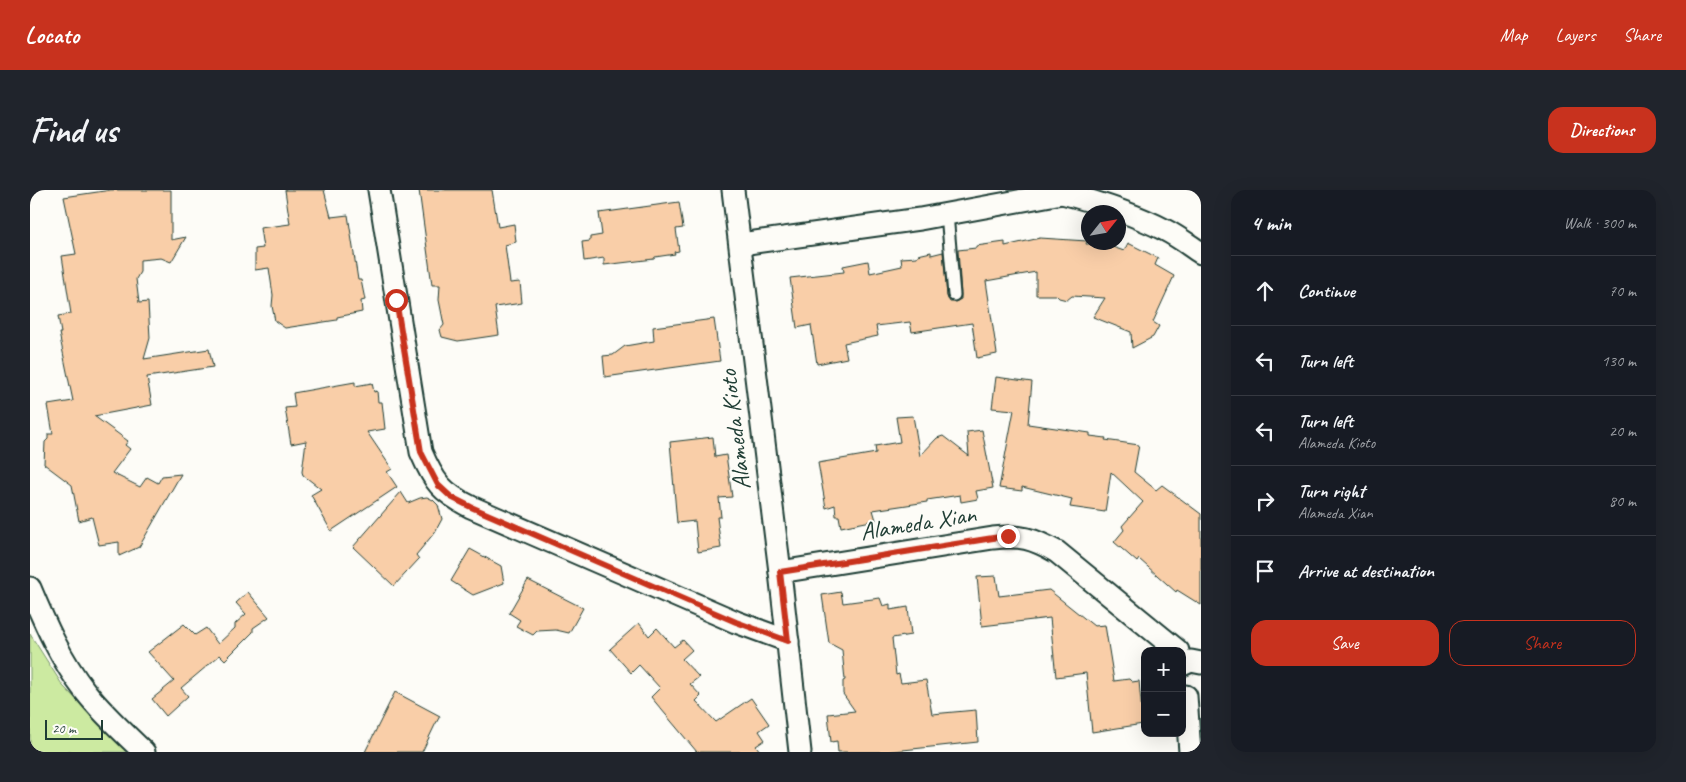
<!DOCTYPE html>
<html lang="en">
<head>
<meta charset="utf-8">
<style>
	body { margin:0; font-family:Caveat,sans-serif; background:#20242c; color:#f1f3f6 }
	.controls { position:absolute; right:15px; bottom:15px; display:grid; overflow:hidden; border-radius:10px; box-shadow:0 5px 20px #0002 }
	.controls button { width:45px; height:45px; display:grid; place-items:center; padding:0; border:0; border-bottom:1px solid #363941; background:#171b24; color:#f1f3f6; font:25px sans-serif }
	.compass { position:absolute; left:1051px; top:15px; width:45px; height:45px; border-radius:50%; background:#171b24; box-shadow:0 5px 20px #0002; rotate:59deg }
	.scale { position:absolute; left:15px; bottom:12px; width:58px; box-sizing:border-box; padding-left:5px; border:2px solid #1f3d34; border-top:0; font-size:14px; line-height:18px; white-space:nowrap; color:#1f3d34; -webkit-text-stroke:4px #fdfcf7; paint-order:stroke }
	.stop { position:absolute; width:15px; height:15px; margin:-11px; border:4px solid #c8321e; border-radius:50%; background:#fff }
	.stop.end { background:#c8321e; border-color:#fff; box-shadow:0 1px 5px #0008 }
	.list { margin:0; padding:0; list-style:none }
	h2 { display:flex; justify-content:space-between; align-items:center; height:65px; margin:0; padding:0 20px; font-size:21px }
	h2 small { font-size:16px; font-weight:400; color:#9ea1a6 }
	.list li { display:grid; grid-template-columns:32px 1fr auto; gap:15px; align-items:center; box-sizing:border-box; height:70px; padding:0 20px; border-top:1px solid #363941 }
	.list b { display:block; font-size:19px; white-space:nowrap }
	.list p { margin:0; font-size:16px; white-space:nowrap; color:#9ea1a6 }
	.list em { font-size:16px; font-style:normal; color:#9ea1a6 }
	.actions { display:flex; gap:10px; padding:15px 20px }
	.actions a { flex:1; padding:11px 0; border:1px solid #c8321e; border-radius:15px; text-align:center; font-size:18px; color:#c8321e }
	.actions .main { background:#c8321e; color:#fff }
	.icon { flex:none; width:28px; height:28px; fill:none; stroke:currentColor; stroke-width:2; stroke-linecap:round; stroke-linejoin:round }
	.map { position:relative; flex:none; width:1171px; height:562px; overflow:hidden; border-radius:15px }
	header { display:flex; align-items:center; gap:30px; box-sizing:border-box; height:70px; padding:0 25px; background:#c8321e; color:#fff }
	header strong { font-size:24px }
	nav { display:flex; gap:28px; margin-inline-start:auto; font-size:18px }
	.intro { display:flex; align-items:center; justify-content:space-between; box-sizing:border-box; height:120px; padding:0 30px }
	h1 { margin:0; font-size:35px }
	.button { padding:12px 22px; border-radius:15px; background:#c8321e; color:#fff; font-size:18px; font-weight:700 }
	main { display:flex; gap:30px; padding:0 30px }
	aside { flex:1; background:#171b24; border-radius:15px; box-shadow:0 5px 20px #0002 }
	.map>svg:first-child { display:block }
	.green { fill:#cceaa1; stroke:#76946a }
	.building { fill:#f9cea8; stroke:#1f3d34 }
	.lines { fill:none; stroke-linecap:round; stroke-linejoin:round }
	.service-casing { stroke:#1f3d34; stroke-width:15 }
	.minor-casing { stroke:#1f3d34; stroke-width:25 }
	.service { stroke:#fdfcf7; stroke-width:11 }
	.minor { stroke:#fdfcf7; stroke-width:21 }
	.route { stroke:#c8321e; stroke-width:6 }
	.labels { text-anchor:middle; stroke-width:4; stroke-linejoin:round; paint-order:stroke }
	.street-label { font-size:25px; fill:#1f3d34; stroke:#fdfcf7 }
</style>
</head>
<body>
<header>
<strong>Locato</strong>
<nav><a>Map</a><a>Layers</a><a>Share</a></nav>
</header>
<div class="intro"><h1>Find us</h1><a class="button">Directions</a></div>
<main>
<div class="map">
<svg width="1171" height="562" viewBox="0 0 1171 562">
	<rect width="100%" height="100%" fill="#fdfcf7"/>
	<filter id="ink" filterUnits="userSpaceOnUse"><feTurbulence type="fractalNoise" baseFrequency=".02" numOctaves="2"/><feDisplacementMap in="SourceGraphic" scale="10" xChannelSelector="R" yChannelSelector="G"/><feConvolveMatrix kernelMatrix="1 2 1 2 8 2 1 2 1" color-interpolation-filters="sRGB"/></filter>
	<g filter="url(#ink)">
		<path class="green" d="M0,444L33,496L98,562H0Z"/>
		<g class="building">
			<path d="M81,0H141V50L156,47L141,72L131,68L110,70V82L106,89L109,113L118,112L120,148L114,169L179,159L183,177L117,187L122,215L64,226L98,251L95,255L100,259L82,283L110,297L117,287L128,293L132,286L151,284L109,357L89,366V352L69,355L62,327L49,331L42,295L14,274L15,252L18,249V244H23L18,215L43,211L29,143H31L28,126L41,124L32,66L46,64L34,7Z"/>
			<path d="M255,0H294L301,27L318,25L328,90H331L335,110L331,111L332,122L307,127V130L255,138L245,131L242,116L243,105L239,78L225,80V59L233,58L230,38L260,34Z"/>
			<path d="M389,0H462L468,37L484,34L486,52L475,55L480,93L490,92L492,113L465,117L469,145L428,151L412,147L410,140L414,135L409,110L410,95H402Z"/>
			<path d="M649,12L653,38L646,39L649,61L644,62L645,64L625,67L624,69L574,75V68L554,71L552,52L560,51V47L572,45L569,23Z"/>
			<path d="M1010,48L1057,51L1056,54H1074L1094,61L1098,53L1128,68L1125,75L1144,86L1123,132L1129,136L1123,147L1102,158L1101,142L1063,127L1075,108L1042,106L1037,110L1029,108L1026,105H1006V82L956,91L967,164L947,168L942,133L882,142L880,132L846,136L848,146L814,153L817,168L787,174L781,135L767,138L760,88L814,82L813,76L838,71L840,83L872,76L871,68L887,67L888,65L901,62V65L913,62L917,106L920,112H925L931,109V104L928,60L946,58V56L975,52V56Z"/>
			<path d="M684,129L690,171L575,187L573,166L583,165L595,156L624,151L623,137Z"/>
			<path d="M966,187L1002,192L998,234L1060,243V246L1076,248L1075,250L1109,255L1104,282L1126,300L1132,295L1171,324V415L1147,400L1146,402L1109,369L1107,372L1084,352L1094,340L1092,336L1113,312L1081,282L1075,322L1040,317L1042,309L992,297V301L969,298L984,220L962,218Z"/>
			<path d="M325,192V196L342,193L344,202L347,201L348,212H352L355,239L337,242L362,279L357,282L367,297L301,341L281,305L291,299L273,285L272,282L276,251L261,254L255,218L265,217L263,203Z"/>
			<path d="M883,226L890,266L907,248L913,246L939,266L937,242L952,240L963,298L946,301L948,309L931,312L930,305L897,310V312L843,320L846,330L811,337L809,326H806L805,315L796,318L788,273L846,263L845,256L870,252L866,227Z"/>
			<path d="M683,247L685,267L696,265L702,307L689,308L691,327H687L691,358L668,362L665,331L647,333L640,252Z"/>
			<path d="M371,302L378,313L390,308L397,307L403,310L408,315L412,329L405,342L386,365L389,369L364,396L323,357Z"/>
			<path d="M440,359L471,376L474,393L443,405L421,391Z"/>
			<path d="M966,386L969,406L1019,400L1064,436L1075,435L1084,491L1099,489L1102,492L1109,491L1113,534L1062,542L1056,483L1026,487L1020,428L952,436L947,387Z"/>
			<path d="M498,390L553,418L539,443L526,440L507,441L503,445L486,436L490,430L479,423Z"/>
			<path d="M218,402L239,427L223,438V442L195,470L190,465L151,498L158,506L136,526L122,509L144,491L118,462L154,434L165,445L176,438L188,454L205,438V434L216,424L206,413Z"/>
			<path d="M811,402L813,413L850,408L853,416L860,414V420L878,417L881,445L862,448L866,485L869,484L871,493L896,490L902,524L946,520L948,552L854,562H808L807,551L801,552L798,524L825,521L813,504V491L815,490L812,460L799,453L792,405Z"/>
			<path d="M609,433L619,446L627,438L644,457L653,450L662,460L652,469L669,487L660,494L671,506L666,511L686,532L721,508L739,534L729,541L735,550L726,556L731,562H667L621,507L630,498L609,475L601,483L580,459Z"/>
			<path d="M365,502L410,526L405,535L392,562H335Z"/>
		</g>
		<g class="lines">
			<g class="service-casing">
				<path id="service" d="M917,24L924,105"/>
			</g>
			<g class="minor-casing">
				<g id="minor">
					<path d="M349,0L391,262C404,292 411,302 441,317L706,432L758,451"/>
					<path d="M703,0L750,382L770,562"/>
					<path d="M1032,3C1067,12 1102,23 1135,40C1147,46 1159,55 1171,63"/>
					<path d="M711,54L890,29L1048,0"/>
					<path d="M750,382L963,348C991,345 1002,348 1027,362L1148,461"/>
					<path d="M0,398C15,434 31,470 55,501C72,523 94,543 114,562"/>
					<path d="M1152,475L1161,471L1171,473"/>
					<path d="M1156,506L1160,562"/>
				</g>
			</g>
			<use href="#service" class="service"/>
			<use href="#minor" class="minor"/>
		</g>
	</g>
	<g class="lines" filter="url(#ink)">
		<path class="route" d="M366,110L391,262L408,295L421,307L441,317L706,432L758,451L750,382L963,348L978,346"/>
	</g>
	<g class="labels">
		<g class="street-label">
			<text transform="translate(704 240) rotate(-97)" y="9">Alameda Kioto</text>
			<text transform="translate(888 332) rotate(-9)" y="9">Alameda Xian</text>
		</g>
	</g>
</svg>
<div class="controls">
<button>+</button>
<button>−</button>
</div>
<svg class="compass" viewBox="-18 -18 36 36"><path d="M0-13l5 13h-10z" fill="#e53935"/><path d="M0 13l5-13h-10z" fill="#9ea1a6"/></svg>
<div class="scale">20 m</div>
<div class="stop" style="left:366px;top:110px"></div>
<div class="stop end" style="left:978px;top:346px"></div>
</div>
<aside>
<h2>4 min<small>Walk · 300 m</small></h2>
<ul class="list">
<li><svg class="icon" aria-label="ahead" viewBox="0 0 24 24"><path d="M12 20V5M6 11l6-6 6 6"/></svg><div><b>Continue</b></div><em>70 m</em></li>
<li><svg class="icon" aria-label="left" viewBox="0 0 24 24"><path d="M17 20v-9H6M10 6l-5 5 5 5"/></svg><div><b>Turn left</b></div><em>130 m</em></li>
<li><svg class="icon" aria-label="left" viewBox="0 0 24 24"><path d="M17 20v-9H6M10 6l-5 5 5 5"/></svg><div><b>Turn left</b><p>Alameda Kioto</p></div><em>20 m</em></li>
<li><svg class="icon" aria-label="right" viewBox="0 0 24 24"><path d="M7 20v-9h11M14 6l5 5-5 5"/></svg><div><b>Turn right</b><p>Alameda Xian</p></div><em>80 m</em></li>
<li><svg class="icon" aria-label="arrive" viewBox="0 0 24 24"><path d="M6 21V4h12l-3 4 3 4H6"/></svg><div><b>Arrive at destination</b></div></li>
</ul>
<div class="actions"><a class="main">Save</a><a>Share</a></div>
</aside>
</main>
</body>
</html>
